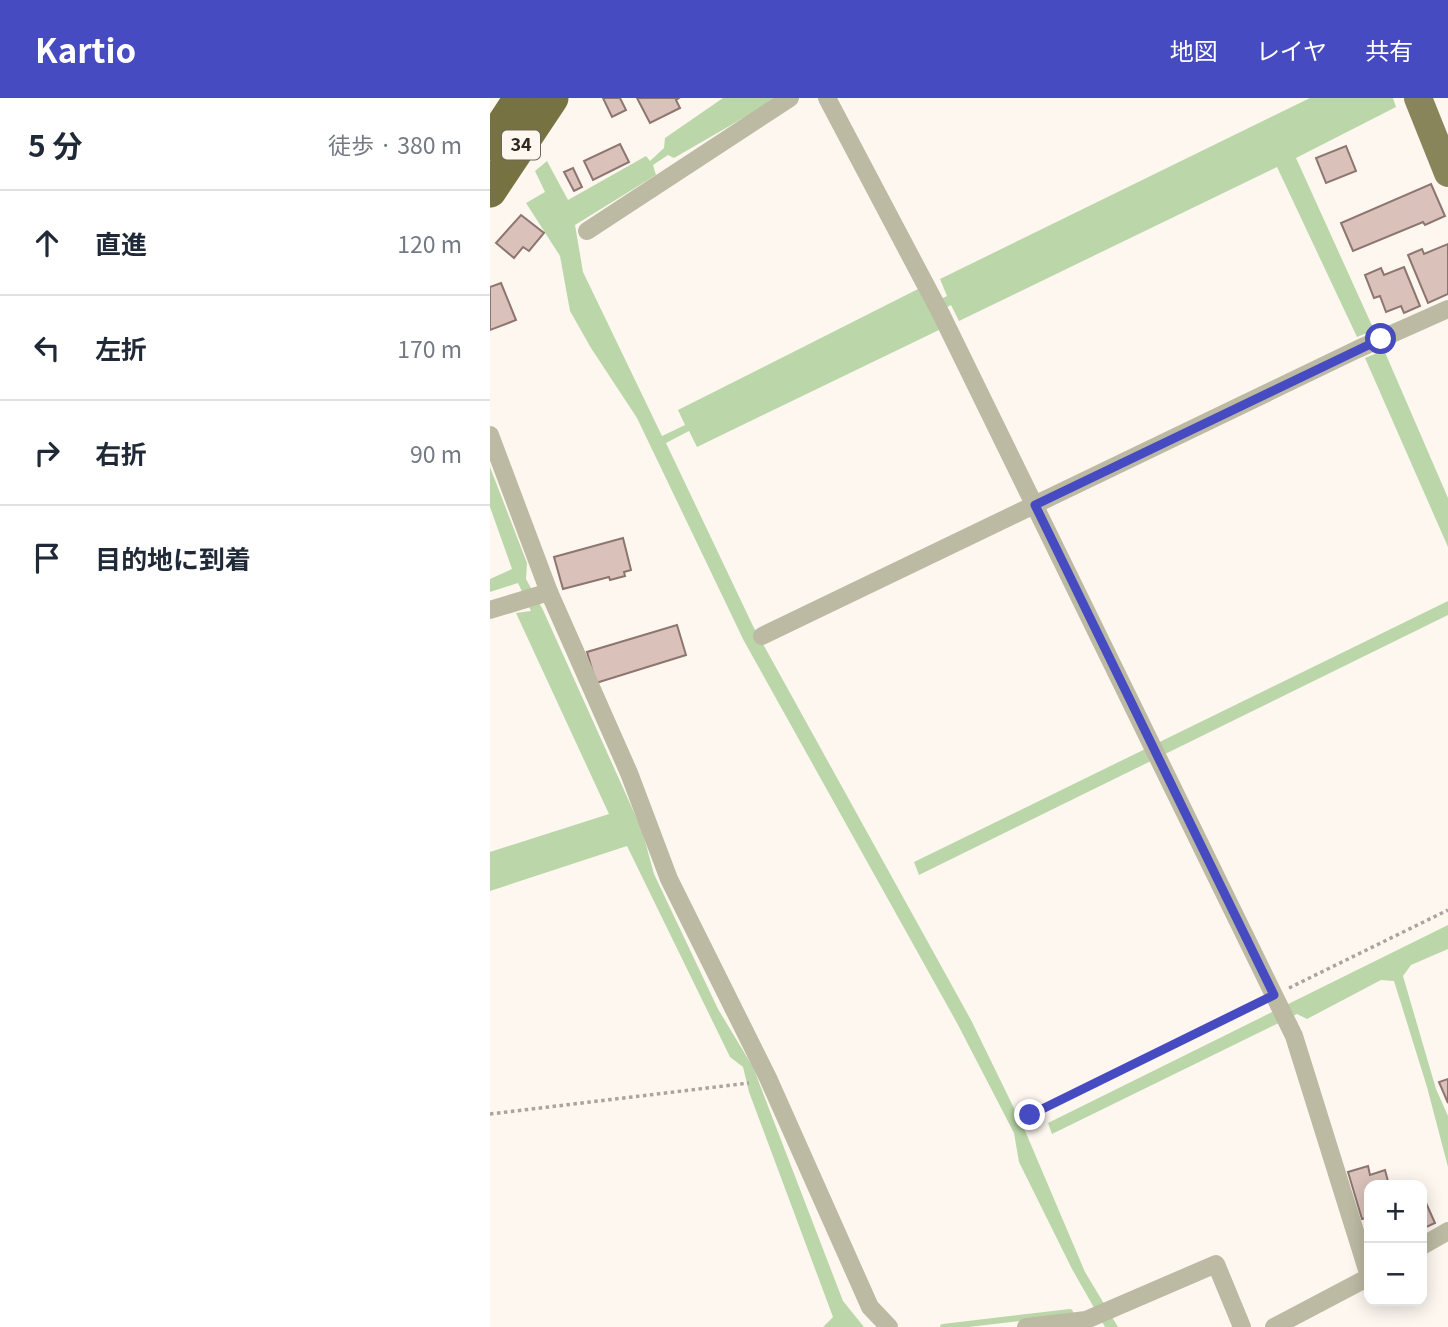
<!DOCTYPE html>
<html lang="ja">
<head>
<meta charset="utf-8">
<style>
	body { margin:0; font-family:Georgia,"Noto Sans JP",serif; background:#f2f2f3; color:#1f2937 }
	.controls { position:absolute; right:21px; bottom:21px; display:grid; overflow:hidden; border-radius:14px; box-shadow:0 4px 18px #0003 }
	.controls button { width:63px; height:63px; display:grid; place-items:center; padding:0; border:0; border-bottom:2px solid #e0e1e3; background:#fff; color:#1f2937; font:35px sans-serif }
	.stop { position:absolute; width:21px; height:21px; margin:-16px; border:5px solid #474bc1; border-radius:50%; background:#fff }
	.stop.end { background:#474bc1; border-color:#fff; box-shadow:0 2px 7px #0008 }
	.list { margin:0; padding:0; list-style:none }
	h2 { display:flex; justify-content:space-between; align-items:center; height:91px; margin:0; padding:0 28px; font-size:30px }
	h2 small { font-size:23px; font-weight:400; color:#747a83 }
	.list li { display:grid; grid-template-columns:46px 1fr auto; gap:21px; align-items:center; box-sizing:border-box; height:105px; padding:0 28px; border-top:2px solid #e0e1e3 }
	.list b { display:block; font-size:26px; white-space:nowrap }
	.list em { font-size:23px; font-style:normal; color:#747a83 }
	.icon { flex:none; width:38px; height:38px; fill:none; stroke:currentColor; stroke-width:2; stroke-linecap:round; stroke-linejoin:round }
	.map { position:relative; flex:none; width:958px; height:1229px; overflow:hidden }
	header { display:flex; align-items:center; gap:42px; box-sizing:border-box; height:98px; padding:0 35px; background:#474bc1; color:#fff }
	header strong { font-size:33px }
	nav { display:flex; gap:38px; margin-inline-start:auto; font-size:24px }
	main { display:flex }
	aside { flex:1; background:#fff }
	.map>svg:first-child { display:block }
	.water { fill:#bbd7aa }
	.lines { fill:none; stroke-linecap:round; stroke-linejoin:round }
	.stream { stroke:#bbd7aa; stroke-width:6 }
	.building { fill:#dac2ba; stroke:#8c766f; stroke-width:2 }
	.path { stroke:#aaa49d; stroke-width:3.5; stroke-dasharray:3.5 3.5; stroke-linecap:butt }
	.street { stroke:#bcbaa3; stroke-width:18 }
	.primary { stroke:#89855b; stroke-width:28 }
	.highway { stroke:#777241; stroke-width:33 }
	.route { stroke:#474bc1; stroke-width:9 }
	.labels { text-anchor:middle; stroke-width:6; stroke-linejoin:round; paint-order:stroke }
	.shield { fill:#fdf7f0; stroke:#6c665f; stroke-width:2 }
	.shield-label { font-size:18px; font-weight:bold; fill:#2e2821 }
</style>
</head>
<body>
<header>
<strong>Kartio</strong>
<nav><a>地図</a><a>レイヤ</a><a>共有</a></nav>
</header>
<main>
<aside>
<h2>5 分<small>徒歩 · 380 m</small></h2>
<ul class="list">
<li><svg class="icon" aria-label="ahead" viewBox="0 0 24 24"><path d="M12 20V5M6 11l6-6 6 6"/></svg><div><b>直進</b></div><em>120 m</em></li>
<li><svg class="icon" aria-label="left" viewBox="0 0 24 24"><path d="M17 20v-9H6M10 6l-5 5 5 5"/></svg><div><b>左折</b></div><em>170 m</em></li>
<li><svg class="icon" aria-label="right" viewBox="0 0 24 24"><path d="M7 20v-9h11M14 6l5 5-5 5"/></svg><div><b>右折</b></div><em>90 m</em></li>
<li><svg class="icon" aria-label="arrive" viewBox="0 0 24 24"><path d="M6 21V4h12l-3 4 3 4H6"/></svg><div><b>目的地に到着</b></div></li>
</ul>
</aside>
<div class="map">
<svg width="958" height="1229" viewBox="0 0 958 1229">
	<rect width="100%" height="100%" fill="#fdf7f0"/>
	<g class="water">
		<path d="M233,0H288L184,60L178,57L163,67L166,77L85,127L93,174L172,338L195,327L188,312L428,191L437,208L457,198L450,181L820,0H903L906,9L806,60L884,232L867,239L787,69L469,223L461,207L442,217L449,232L207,349L199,333L176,345L263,528L481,922L536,1035L595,1174L628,1229H615L582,1171L529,1064L524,1035L467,925L254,543L147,320L101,250L80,213L70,158L36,105L55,94L45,73L57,63L78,102L156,58L160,63L174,50L175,40Z"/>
		<path d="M894,252L958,400V449L875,260Z"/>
		<path d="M0,369L37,465L36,481L53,512L152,732L164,776L228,911L263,969L353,1203L374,1229H333L343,1219L259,994L253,969L240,959L137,748L0,793V754L119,716L26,515L41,513L28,485L0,494V481L22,471L0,409Z"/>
		<path d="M958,503V517L429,777L424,764Z"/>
		<path d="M958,827V851L921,867L913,878L946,991L958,1018V1069L937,989L904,883L891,882L817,921L807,916L562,1036L558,1025Z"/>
	</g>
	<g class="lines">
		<path class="stream" d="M453,1229L580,1214"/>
	</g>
	<g class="building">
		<path d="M113,0H130L136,12L122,19Z"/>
		<path d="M147,0H189L186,2L190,10L160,25Z"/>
		<path d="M130,46L139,64L103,82L94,63Z"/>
		<path d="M856,48L866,73L836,85L826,60Z"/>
		<path d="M83,70L92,89L84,93L74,74Z"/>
		<path d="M941,86L955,118L935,127L933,124L863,153L851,125Z"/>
		<path d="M31,117L54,135L39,153L33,149L24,160L6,145Z"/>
		<path d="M958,146V196L938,205L918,157L932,151L934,156Z"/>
		<path d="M914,169L930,208L914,215L911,208L896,214L890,198L884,200L875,177L891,170L894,177Z"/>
		<path d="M11,185L26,222L0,232V189Z"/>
		<path d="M133,440L141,472L134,474L135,478L120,482L119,479L73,491L64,459Z"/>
		<path d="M187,527L196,557L106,585L97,554Z"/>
		<path d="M958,981V1005L949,984Z"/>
		<path d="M878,1068L880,1077L895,1072L899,1087H879V1133L875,1120L872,1121L858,1074Z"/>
		<path d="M932,1096L945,1125L932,1131Z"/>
	</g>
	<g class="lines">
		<g class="path">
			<path d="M799,890L958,812"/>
			<path d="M0,1016L259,985"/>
			<path d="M540,1017L767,906"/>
		</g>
		<g class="street">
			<path d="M337,0L451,216L804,938L879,1178"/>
			<path d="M97,133L300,0"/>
			<path d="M0,337L59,494L139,675L179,781L278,980L380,1209L399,1229"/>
			<path d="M0,512L59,494"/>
			<path d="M272,538L868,251L958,211"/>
			<path d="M932,1148L958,1133"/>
			<path d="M536,1229L596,1222L726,1166L752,1229"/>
			<path d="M784,1229L879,1179"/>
		</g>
		<path class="primary" d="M928,0L958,75"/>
		<g class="highway">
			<path d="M0,46L30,0"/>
			<path d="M0,93L62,0"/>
		</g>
	</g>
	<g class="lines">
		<path class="route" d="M540,1017L784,897L545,407L891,241"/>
	</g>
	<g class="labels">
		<rect class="shield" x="12" y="32.5" width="38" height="29" rx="5"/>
		<g class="shield-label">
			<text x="31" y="53">34</text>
		</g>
	</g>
</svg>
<div class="controls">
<button>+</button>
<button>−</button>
</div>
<div class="stop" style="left:891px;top:241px"></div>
<div class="stop end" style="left:540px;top:1017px"></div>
</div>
</main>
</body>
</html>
